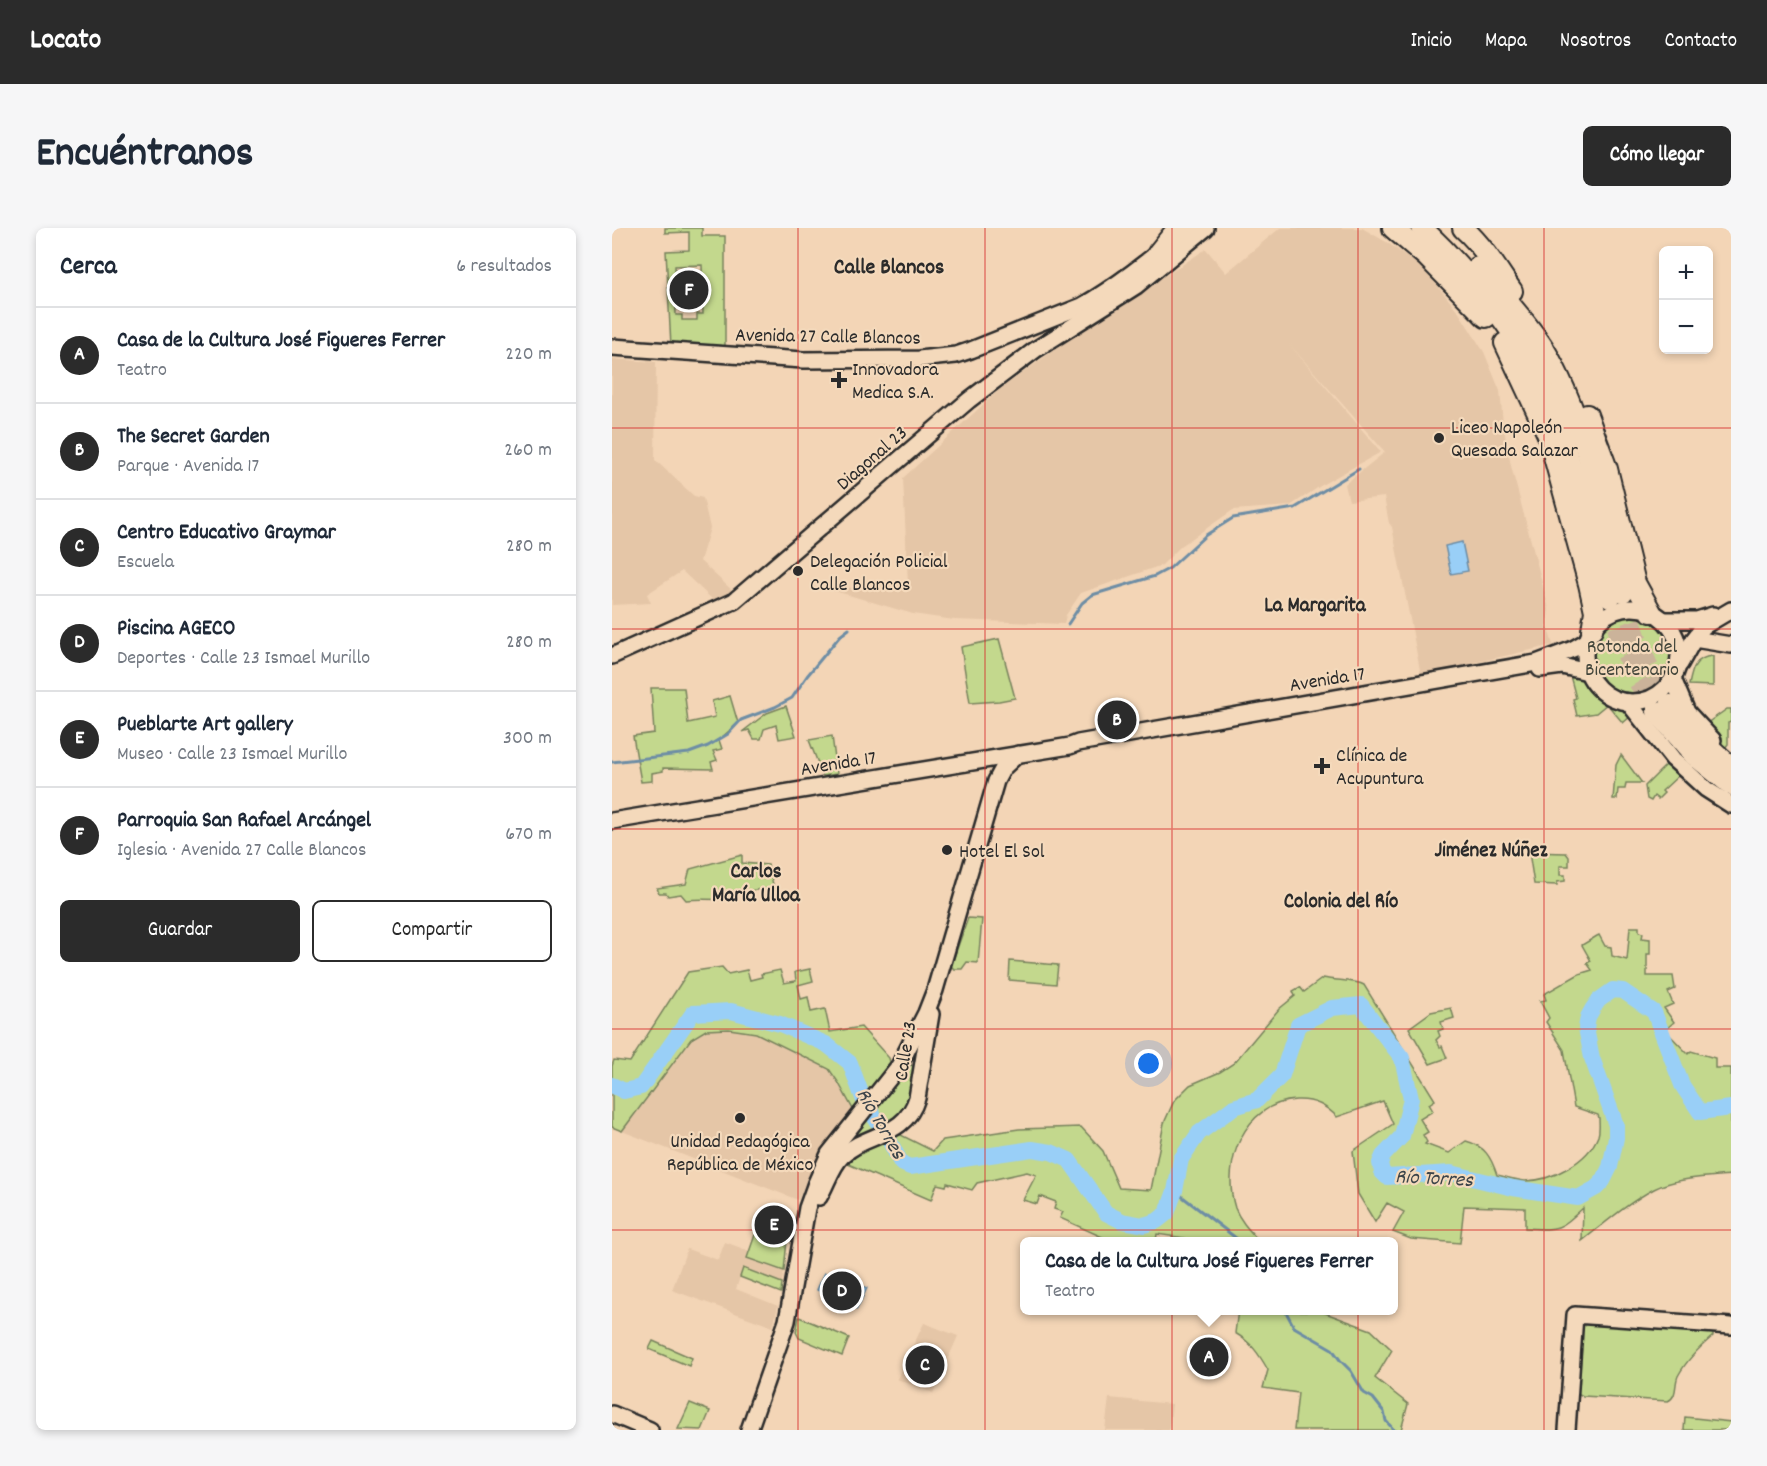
<!DOCTYPE html>
<html lang="es">
<head>
<meta charset="utf-8">
<style>
	body { margin:0; font-family:Dekko,sans-serif; background:#f6f6f7; color:#1f2937 }
	.controls { position:absolute; right:18px; top:18px; display:grid; overflow:hidden; border-radius:9px; box-shadow:0 3px 9px #0003 }
	.controls button { width:54px; height:54px; display:grid; place-items:center; padding:0; border:0; border-bottom:2px solid #e0e1e3; background:#fff; color:#1f2937; font:30px sans-serif }
	.you { position:absolute; left:537px; top:836px; width:21px; height:21px; margin:-15px; border:4px solid #fff; border-radius:50%; background:#1a73e8; box-shadow:0 0 0 9px #1a73e833 }
	.badge { display:grid; place-items:center; width:39px; height:39px; border-radius:50%; background:#2b2b2b; color:#fff; font-size:20px; font-weight:700 }
	.pin { position:absolute; translate:-50% -50%; border:3px solid #fff; box-shadow:0 2px 6px #0006 }
	.popup { position:absolute; left:408px; top:1009px; width:378px; height:78px; box-sizing:border-box; display:grid; place-content:center; border-radius:9px; background:#fff; filter:drop-shadow(0 2px 4px #0005); font-size:20px; white-space:nowrap; color:#747a83 }
	.popup b { font-size:22px; color:#1f2937 }
	.popup::after { content:''; position:absolute; left:50%; top:100%; margin-left:-12px; border:12px solid transparent; border-top-color:#fff }
	.list { margin:0; padding:0; list-style:none }
	h2 { display:flex; justify-content:space-between; align-items:center; height:78px; margin:0; padding:0 24px; font-size:26px }
	h2 small { font-size:20px; font-weight:400; color:#747a83 }
	.list li { display:grid; grid-template-columns:39px 1fr auto; gap:18px; align-items:center; box-sizing:border-box; height:96px; padding:0 24px; border-top:2px solid #e0e1e3 }
	.list b { display:block; font-size:22px; white-space:nowrap }
	.list p { margin:0; font-size:20px; white-space:nowrap; color:#747a83 }
	.list em { font-size:20px; font-style:normal; color:#747a83 }
	.actions { display:flex; gap:12px; padding:18px 24px }
	.actions a { flex:1; padding:14px 0; border:2px solid #2b2b2b; border-radius:9px; text-align:center; font-size:21px; color:#2b2b2b }
	.actions .main { background:#2b2b2b; color:#fff }
	.map { position:relative; flex:none; width:1119px; height:1202px; overflow:hidden; border-radius:9px }
	header { display:flex; align-items:center; gap:36px; box-sizing:border-box; height:84px; padding:0 30px; background:#2b2b2b; color:#fff }
	header strong { font-size:28px }
	nav { display:flex; gap:33px; margin-inline-start:auto; font-size:21px }
	.intro { display:flex; align-items:center; justify-content:space-between; box-sizing:border-box; height:144px; padding:0 36px }
	h1 { margin:0; font-size:42px }
	.button { padding:15px 27px; border-radius:9px; background:#2b2b2b; color:#fff; font-size:21px; font-weight:700 }
	main { display:flex; gap:36px; padding:0 36px }
	aside { flex:1; background:#fff; border-radius:9px; box-shadow:0 3px 9px #0003 }
	.map>svg:first-child { display:block }
	.built { fill:#e5c6a7 }
	.green { fill:#c3d88d; stroke:#77825c; stroke-width:1.5; fill-rule:evenodd }
	.water { fill:#99cff7; stroke:#6d8da5; stroke-width:1.5 }
	.lines { fill:none; stroke-linecap:round; stroke-linejoin:round }
	.stream { stroke:#6d8da5; stroke-width:3 }
	.river { stroke:#99cff7; stroke-width:16 }
	.highway-tunnel { stroke:#cbb39a; stroke-width:20; stroke-dasharray:20 10; stroke-linecap:butt }
	.secondary-casing { stroke:#2b2b2b; stroke-width:20 }
	.highway-casing { stroke:#2b2b2b; stroke-width:24 }
	.secondary { stroke:#f4d9bb; stroke-width:15 }
	.highway { stroke:#f4d9bb; stroke-width:20 }
	.grid { fill:none; stroke:#d62828; stroke-width:1.5; stroke-opacity:0.55 }
	.poi-dot { fill:#2b2b2b; stroke:#f4d9bb; stroke-width:2 }
	.labels { text-anchor:middle; stroke-width:4.5; stroke-linejoin:round; paint-order:stroke }
	.street-label { font-size:20px; fill:#2b2b2b; stroke:#f4d9bb }
	.poi-label { font-size:20px; fill:#2b2b2b; stroke:#f4d9bb; text-anchor:start }
	.park-label { font-size:20px; fill:#42453a; stroke:#f4d9bb }
	.neighbourhood-label { font-size:21px; font-weight:bold; fill:#2b2b2b; stroke:#f4d9bb }
	.water-label { font-size:21px; font-style:italic; fill:#3c444a; stroke:#f4d9bb }
	.quarter-label { font-size:22px; font-weight:bold; fill:#2b2b2b; stroke:#f4d9bb }
</style>
</head>
<body>
<header>
<strong>Locato</strong>
<nav><a>Inicio</a><a>Mapa</a><a>Nosotros</a><a>Contacto</a></nav>
</header>
<div class="intro"><h1>Encuéntranos</h1><a class="button">Cómo llegar</a></div>
<main>
<aside>
<h2>Cerca<small>6 resultados</small></h2>
<ul class="list">
<li><span class="badge">A</span><div><b>Casa de la Cultura José Figueres Ferrer</b><p>Teatro</p></div><em>220 m</em></li>
<li><span class="badge">B</span><div><b>The Secret Garden</b><p>Parque · Avenida 17</p></div><em>260 m</em></li>
<li><span class="badge">C</span><div><b>Centro Educativo Graymar</b><p>Escuela</p></div><em>280 m</em></li>
<li><span class="badge">D</span><div><b>Piscina AGECO</b><p>Deportes · Calle 23 Ismael Murillo</p></div><em>280 m</em></li>
<li><span class="badge">E</span><div><b>Pueblarte Art gallery</b><p>Museo · Calle 23 Ismael Murillo</p></div><em>300 m</em></li>
<li><span class="badge">F</span><div><b>Parroquia San Rafael Arcángel</b><p>Iglesia · Avenida 27 Calle Blancos</p></div><em>670 m</em></li>
</ul>
<div class="actions"><a class="main">Guardar</a><a>Compartir</a></div>
</aside>
<div class="map">
<svg width="1119" height="1202" viewBox="0 0 1119 1202">
	<rect width="100%" height="100%" fill="#f3d5b6"/>
	<filter id="ink" filterUnits="userSpaceOnUse"><feTurbulence type="fractalNoise" baseFrequency=".0167" numOctaves="2"/><feDisplacementMap in="SourceGraphic" scale="12" xChannelSelector="R" yChannelSelector="G"/><feConvolveMatrix kernelMatrix="1 2 1 2 8 2 1 2 1" color-interpolation-filters="sRGB"/></filter>
	<g filter="url(#ink)">
		<g class="built">
			<path d="M668,0H750L776,15L810,39L846,83L872,124L888,163L891,196L899,238L937,381L935,397L941,417L809,447L780,299L777,295L772,269L737,273L733,256L773,224L677,116L769,224L713,255L678,278L621,282L569,318L550,337L469,365L454,387L452,396L342,392L301,386L216,361L296,356L291,250L387,162L455,113L594,21L614,45Z"/>
			<path d="M0,131L44,134L43,232L82,268L91,270L98,300L88,333L121,363L101,372L70,343L35,366L39,375L0,377Z"/>
			<path d="M117,801L144,805L217,841L242,883L204,930L186,972L10,903L80,811L94,802Z"/>
			<path d="M113,1014L137,1023L135,1030L172,1043L170,1055L131,1040L124,1061L166,1078L161,1099L60,1062L75,1021L106,1032Z"/>
			<path d="M312,1095L346,1108L321,1165L285,1151Z"/>
			<path d="M497,1170L560,1176L557,1202H493Z"/>
		</g>
		<g class="green">
			<path d="M53,0H90V8H113V118H59L54,23L77,22V4L53,5ZM90,37L91,86H85V92H70V87H64L63,38Z"/>
			<circle cx="1020" cy="429" r="42"/>
			<path d="M387,411L403,470L387,473L358,475L349,419Z"/>
			<path d="M1101,428V458L1077,457C1080,441 1083,429 1101,428Z"/>
			<path d="M956,440L977,449L978,456L989,469L1013,476L1020,487L1011,495L995,476L984,485L965,488L961,471L964,470Z"/>
			<path d="M39,460H72L76,495L103,489L100,473L118,468L126,495L107,512L110,521L101,523L105,532L99,534L101,541L51,540V543L40,545V553L29,554L21,508L42,505Z"/>
			<path d="M174,478L184,508L167,511L164,497L152,501L149,511H142L137,502L130,504L155,485Z"/>
			<path d="M1115,481H1119V494L1116,495V516L1113,520L1088,494L1095,495Z"/>
			<path d="M220,508L225,546L211,548L197,512Z"/>
			<path d="M1009,527L1030,555H1014L1013,561H1006L1005,571H1001L1004,537Z"/>
			<path d="M1055,536L1066,548L1050,563L1052,565L1046,571L1042,568L1039,573L1035,571L1033,558Z"/>
			<path d="M917,624L954,625L957,629V638H948V647H953V653L945,654V657L922,656Z"/>
			<path d="M130,627V635L156,637L162,660L127,664L122,672C106,672 91,670 74,672L69,666L56,668L54,665H47L45,660L74,656L78,641Z"/>
			<path d="M356,690L370,691L366,735L355,734L350,741H342L339,738Z"/>
			<path d="M1018,699H1027V704L1031,705L1030,710L1038,711V726H1035V748H1061L1063,761L1056,764L1061,776L1052,780L1062,794L1053,802L1076,826L1079,823L1103,830V840H1119V947C1096,949 1063,950 1042,961C1016,975 993,995 970,1013L971,980C946,1003 947,1002 913,1000V980L852,978L848,1015L799,1011L781,1004L792,984L775,975L763,994L746,966L741,923L781,896L771,873L725,889C714,877 700,871 684,872C632,875 609,935 623,980C628,993 638,1003 647,1013H583L572,1010L545,1006L544,1013H499L448,990L451,984L442,981L444,974L428,968L425,976L411,972L424,947L415,944L365,955L360,962L335,955L334,958L325,956L319,972L236,936L249,924L287,906L321,923L331,912L407,901L469,899L491,923L507,960L539,962L552,895L562,873L578,857L608,844L622,835L667,781L683,768L681,763L688,759L692,764L711,750C723,753 744,752 752,757L823,872L817,876L821,883L808,891L816,904L811,907L815,914L813,916L837,925L854,913C873,918 879,929 885,947C894,949 903,952 913,953C939,953 976,934 986,908C988,902 987,896 987,890L986,887L962,879L952,822L934,794L937,790L928,773L934,772L932,766L967,746L980,742L975,735L979,733L970,717L985,708L987,707L993,718L999,719L1000,728L1015,732Z"/>
			<path d="M398,733L446,737L444,756L397,752Z"/>
			<path d="M110,739L116,746L135,742L138,752L150,749L149,746L168,742L172,755L184,753L183,744L198,741L201,753L186,757L189,771L196,769L199,784L213,781L218,804L249,799L277,830L278,834L242,883L226,854L217,841L144,805L117,801L94,802L79,811L10,903L0,899V838L2,832L18,834L76,744Z"/>
			<path d="M839,780L842,790L829,794L831,801L826,803L828,808L824,812L828,819L830,818L835,830L818,836L797,800L819,784Z"/>
			<path d="M300,837L304,841L297,880L281,895L231,918L296,838Z"/>
			<path d="M145,1001L175,1012L172,1043L135,1030Z"/>
			<path d="M131,1040L170,1055L169,1065L128,1049Z"/>
			<path d="M626,1082L708,1083L759,1102L780,1122L763,1150L796,1176L789,1202H682L686,1165L651,1160L656,1142C647,1126 639,1114 623,1105Z"/>
			<path d="M187,1089L237,1110L230,1128L187,1110L184,1104Z"/>
			<path d="M967,1092L1101,1104V1108C1088,1119 1074,1133 1066,1148C1062,1157 1066,1168 1056,1173L971,1168L963,1164Z"/>
			<path d="M41,1113L80,1130L77,1138L37,1121Z"/>
			<path d="M78,1175L98,1183L90,1202L66,1201Z"/>
			<path d="M1073,1189L1119,1194V1202H1072Z"/>
		</g>
		<g class="water">
			<path d="M850,314L856,343L839,346L833,318Z"/>
			<path d="M212,1045L221,1050L224,1046L255,1060L245,1081L205,1062Z"/>
		</g>
		<g class="lines">
			<g class="stream">
				<path d="M456,396L470,375L480,367L543,348L558,340L594,307L621,290L683,280L747,241"/>
				<path d="M0,534L77,525L96,518L116,506L129,492L163,479L180,470L195,448L228,408L237,401"/>
				<path d="M563,963L629,1014"/>
				<path d="M673,1082L682,1099L720,1121L728,1132L739,1143L752,1165L761,1170L772,1184L774,1193L782,1202"/>
			</g>
			<path class="river" d="M0,857L12,863L29,859L81,785L119,783L168,796L214,816L238,835L252,873L276,910L289,935L298,939L420,921L439,924L457,932L494,985L510,993L532,997L545,993L555,985L563,963L569,931L587,905L622,879L645,872L670,847L686,797L720,780L749,777L790,830L799,871L790,908L771,928L768,935L770,944L775,949L839,945L901,960L966,970L984,960L991,953L998,939L1004,910V897L980,830L974,800L976,789L981,780L987,772L1001,762L1011,763L1042,784L1070,857L1088,884L1119,880"/>
			<g class="highway-tunnel">
				<path d="M1011,364C1023,409 1033,438 1058,477"/>
				<path d="M998,369L1008,411L1025,452L1045,484"/>
			</g>
			<g class="secondary-casing">
				<g id="secondary">
					<path d="M0,119L191,132L307,131L344,127L359,122L470,78C508,56 542,28 577,0"/>
					<circle cx="1020" cy="427" r="47"/>
					<path d="M1053,392H1085L1101,387"/>
					<path d="M1082,411L1119,417"/>
					<path d="M0,428L122,373L357,172L423,122L524,58L594,0"/>
					<path d="M1068,436L1082,411L1092,398L1119,382"/>
					<path d="M928,441L950,438L976,444"/>
					<path d="M1061,451L1075,484L1101,512"/>
					<path d="M1016,474L1061,531L1094,561L1119,577"/>
					<path d="M0,593L458,518L466,515L924,435L961,421L975,413"/>
					<path d="M207,969C215,956 219,939 230,928C255,904 293,910 305,870L319,786"/>
					<path d="M0,1186L38,1202"/>
					<path d="M137,1202L175,1093L195,980L204,955L217,926L287,838L314,785L323,762L384,553L391,540L406,526"/>
					<path d="M955,1202L963,1087L1119,1098"/>
				</g>
			</g>
			<g class="highway-casing">
				<g id="highway">
					<path d="M781,0L815,29L874,89"/>
					<path d="M810,0C852,40 896,92 924,143C939,171 948,202 957,232C972,278 985,323 998,369"/>
					<path d="M851,0C871,18 885,41 900,63"/>
					<path d="M546,25L566,0"/>
					<path d="M866,39C888,66 914,92 932,121C974,191 990,285 1011,364"/>
					<path d="M893,115L936,207"/>
					<path d="M975,187L995,241L1023,355L1039,384"/>
					<path d="M935,203L977,356L983,383L980,402"/>
					<path d="M1058,477L1077,501L1119,539"/>
					<path d="M1045,484L1082,527L1119,557"/>
				</g>
			</g>
			<use href="#secondary" class="secondary"/>
			<use href="#highway" class="highway"/>
		</g>
	</g>
	<path class="grid" d="M186,0V1202M373,0V1202M560,0V1202M746,0V1202M932,0V1202M0,200H1119M0,401H1119M0,601H1119M0,801H1119M0,1002H1119"/>
	<g class="poi-dot">
		<path d="M224 143h6v6h6v6h-6v6h-6v-6h-6v-6h6z"/>
		<circle cx="827" cy="210" r="6"/>
		<circle cx="186" cy="343" r="6"/>
		<path d="M707 529h6v6h6v6h-6v6h-6v-6h-6v-6h6z"/>
		<circle cx="335" cy="622" r="6"/>
		<circle cx="128" cy="890" r="6"/>
	</g>
	<g class="labels">
		<g class="street-label">
			<text transform="translate(216 107) rotate(1)" y="7">Avenida 27 Calle Blancos</text>
			<text transform="translate(259 229) rotate(-41)" y="7">Diagonal 23</text>
			<text transform="translate(715 450) rotate(-9)" y="7">Avenida 17</text>
			<text transform="translate(226 534) rotate(-9)" y="7">Avenida 17</text>
			<text transform="translate(292 823) rotate(-81)" y="7">Calle 23</text>
		</g>
		<g class="poi-label">
			<text x="240" y="147">Innovadora<tspan x="240" dy="23">Medica S.A.</tspan></text>
			<text x="839" y="205">Liceo Napoleón<tspan x="839" dy="23">Quesada Salazar</tspan></text>
			<text x="198" y="339">Delegación Policial<tspan x="198" dy="23">Calle Blancos</tspan></text>
			<text x="724" y="533">Clínica de<tspan x="724" dy="23">Acupuntura</tspan></text>
			<text x="347" y="629">Hotel El Sol</text>
			<text x="128" y="919" text-anchor="middle">Unidad Pedagógica<tspan x="128" dy="23">República de México</tspan></text>
		</g>
		<g class="park-label">
			<text x="1020" y="424">Rotonda del<tspan x="1020" dy="23">Bicentenario</tspan></text>
		</g>
		<g class="neighbourhood-label">
			<text x="703" y="383">La Margarita</text>
			<text x="879" y="628">Jiménez Núñez</text>
			<text x="144" y="649">Carlos<tspan x="144" dy="24">María Ulloa</tspan></text>
			<text x="729" y="679">Colonia del Río</text>
		</g>
		<g class="water-label">
			<text transform="translate(270 895) rotate(60)" y="7">Río Torres</text>
			<text transform="translate(822 949) rotate(3)" y="7">Río Torres</text>
		</g>
		<g class="quarter-label">
			<text x="277" y="45">Calle Blancos</text>
		</g>
	</g>
</svg>
<div class="controls">
<button>+</button>
<button>−</button>
</div>
<div class="you"></div>
<div class="pin badge" style="left:597px;top:1129px">A</div>
<div class="popup"><b>Casa de la Cultura José Figueres Ferrer</b>Teatro</div>
<div class="pin badge" style="left:505px;top:492px">B</div>
<div class="pin badge" style="left:313px;top:1137px">C</div>
<div class="pin badge" style="left:230px;top:1063px">D</div>
<div class="pin badge" style="left:162px;top:997px">E</div>
<div class="pin badge" style="left:77px;top:62px">F</div>
</div>
</main>
</body>
</html>
